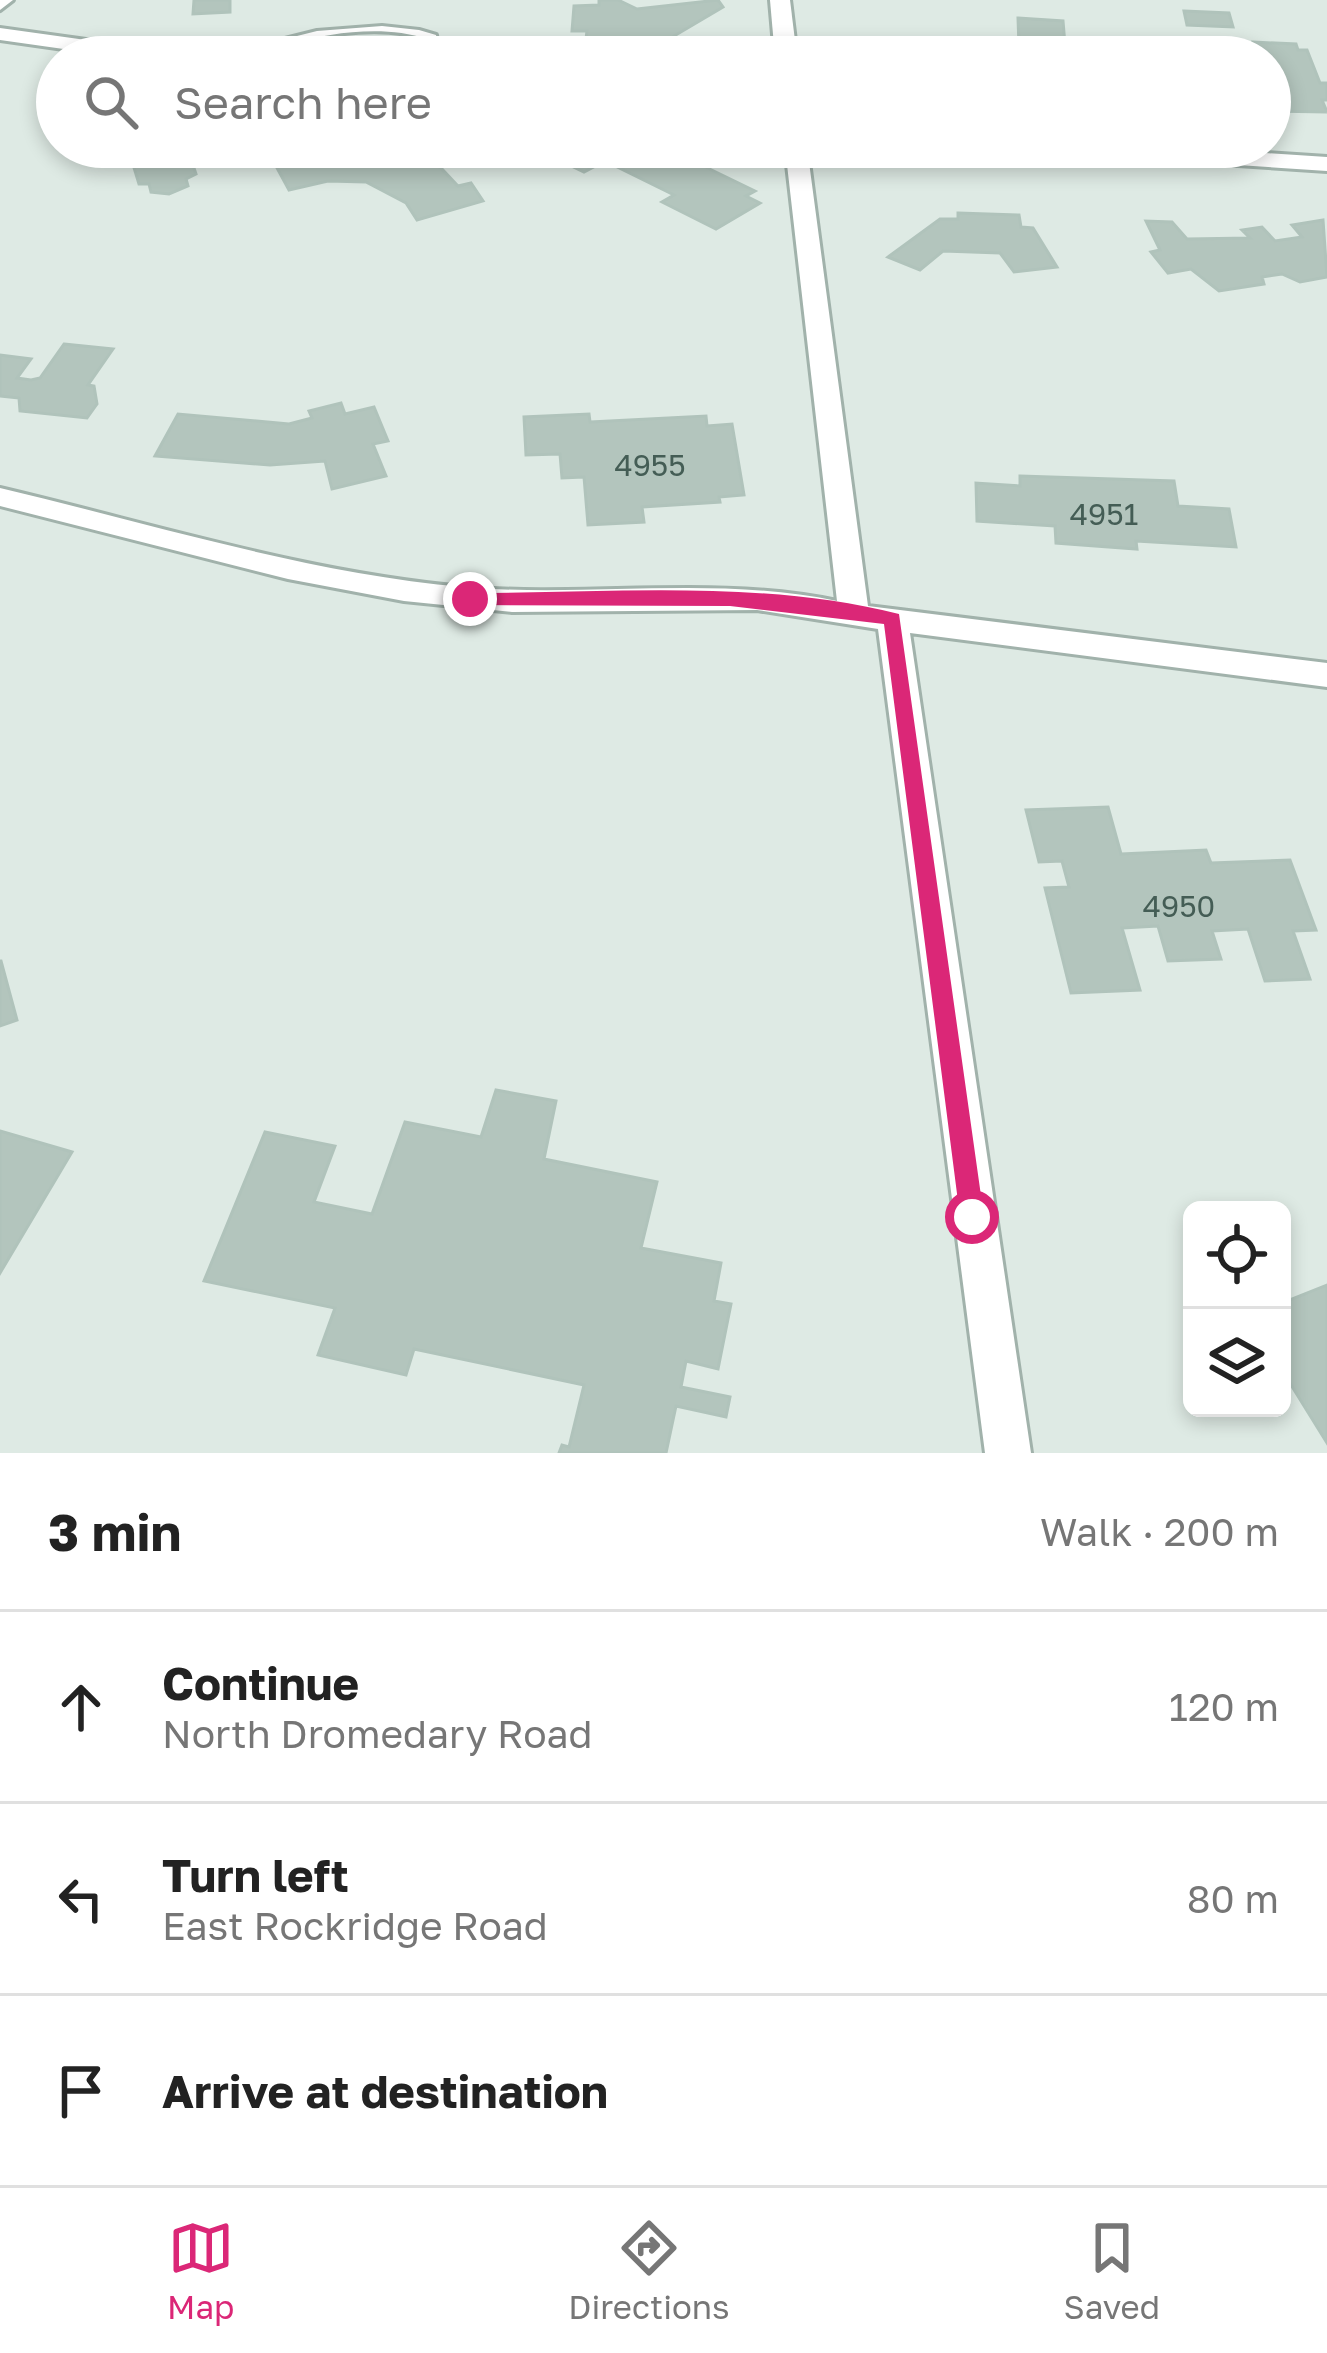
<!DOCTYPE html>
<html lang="en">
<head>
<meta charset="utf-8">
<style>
	body { margin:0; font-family:"Golos Text",sans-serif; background:#f2f2f2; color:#222 }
	.controls { position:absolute; right:36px; bottom:36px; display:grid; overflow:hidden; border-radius:18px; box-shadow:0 6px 18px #0003 }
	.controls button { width:108px; height:108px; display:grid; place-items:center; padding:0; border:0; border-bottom:3px solid #e0e0e0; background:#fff; color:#222; font:60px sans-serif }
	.stop { position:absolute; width:36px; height:36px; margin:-27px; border:9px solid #db2777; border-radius:50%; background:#fff }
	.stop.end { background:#db2777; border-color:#fff; box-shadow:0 3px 12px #0008 }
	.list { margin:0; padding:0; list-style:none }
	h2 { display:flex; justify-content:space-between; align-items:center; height:156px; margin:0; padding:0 48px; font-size:51px }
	h2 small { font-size:39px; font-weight:400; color:#767676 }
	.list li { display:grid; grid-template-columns:78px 1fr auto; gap:36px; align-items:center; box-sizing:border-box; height:192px; padding:0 48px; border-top:3px solid #e0e0e0 }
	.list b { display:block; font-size:45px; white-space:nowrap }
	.list p { margin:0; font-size:39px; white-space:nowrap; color:#767676 }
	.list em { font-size:39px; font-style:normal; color:#767676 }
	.icon { flex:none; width:66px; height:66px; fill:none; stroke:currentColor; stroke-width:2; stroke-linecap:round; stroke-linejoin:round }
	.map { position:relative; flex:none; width:1327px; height:1453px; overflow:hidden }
	.search { position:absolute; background:#fff; box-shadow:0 6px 18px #0003; left:36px; right:36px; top:36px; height:132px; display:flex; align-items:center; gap:30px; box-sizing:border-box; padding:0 42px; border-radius:66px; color:#767676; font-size:45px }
	.sheet { height:732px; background:#fff }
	nav { display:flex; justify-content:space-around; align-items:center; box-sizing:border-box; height:168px; border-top:3px solid #e0e0e0; background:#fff; font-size:33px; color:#767676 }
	nav a { display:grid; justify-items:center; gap:6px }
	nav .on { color:#db2777 }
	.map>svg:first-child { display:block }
	.building { fill:#b3c5bd; stroke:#b0c3bb; stroke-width:3 }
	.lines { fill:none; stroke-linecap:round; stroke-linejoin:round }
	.service-casing { stroke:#a1b2ab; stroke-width:6 }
	.minor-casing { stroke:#a1b2ab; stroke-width:6 }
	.service { fill:#fff; fill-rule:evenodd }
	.minor { fill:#fff; fill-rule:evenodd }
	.route { fill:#db2777 }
	.labels { text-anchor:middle; stroke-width:9; stroke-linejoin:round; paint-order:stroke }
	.number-label { font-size:30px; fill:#445d55 }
</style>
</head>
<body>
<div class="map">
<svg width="1327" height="1453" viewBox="0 0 1327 1453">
	<rect width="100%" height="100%" fill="#deeae4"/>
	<g class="building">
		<path d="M194,0H230V12L193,14Z"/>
		<path d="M599,0H618L637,9L718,0L723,7L674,36L675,44L620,48L602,39H586L587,31H572L574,6L599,5Z"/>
		<path d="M1184,11L1229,13L1233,27L1187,25Z"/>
		<path d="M1018,18L1063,21L1065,45L1033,43L1034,57H917L918,43L1019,46Z"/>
		<path d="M1253,42L1296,44L1298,50H1307L1320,83H1327V100H1322L1327,112L1270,111V57H1229L1227,51H1256Z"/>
		<path d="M80,147H218L219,148L191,159L196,174L186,179L188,186L169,194L151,192L149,184H139L132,161L84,160Z"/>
		<path d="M584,147H664L755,191L746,196L760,203L716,229L662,202L674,195L605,161L584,172L559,160Z"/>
		<path d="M409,152L441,168L458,186L471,183L483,201L417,220L406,203L366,182L328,181L289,190L276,166L332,154Z"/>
		<path d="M958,213L1019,215L1021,227L1033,228L1057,267L1014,272L1000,253L943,251L920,270L888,257L940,219H958Z"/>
		<path d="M1323,220L1327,277L1300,282L1282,274L1262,277L1264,284L1219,291L1191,269L1168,273L1151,252L1160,250L1146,221L1172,222L1187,239L1250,238L1242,230L1262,227L1275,241L1302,237L1292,225Z"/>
		<path d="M64,344L113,349L88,385L94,386L97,404L87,418L20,411L19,398L0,396V355L31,359L17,378L31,380L40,378Z"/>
		<path d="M341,403L345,414L374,407L388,441L373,444L386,476L332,489L325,461L270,465L155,456L178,414L289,424L312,418L309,411Z"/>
		<path d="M589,414L590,422L706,416L707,426L732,424L744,495L719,497L720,502L642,507L644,522L588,525L584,477L562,478L560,454L526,455L524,417Z"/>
		<path d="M1020,476L1174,481L1178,506L1229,509L1236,547L1136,541L1137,549L1056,543L1055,526L977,521L976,483L1020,486Z"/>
		<path d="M1108,807L1121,854L1206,850L1211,863L1290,860L1316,930L1293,931L1310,979L1265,981L1248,929L1212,931L1221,959L1168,961L1158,926L1122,928L1140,990L1071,993L1045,888L1069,887L1062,861L1039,862L1026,810Z"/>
		<path d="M1,961L17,1020L0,1026V961Z"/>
		<path d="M496,1090L556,1101L544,1159L657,1182L641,1248L721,1263L714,1301L731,1304L718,1369L686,1361L681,1387L730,1397L726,1417L676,1406L666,1453H559L562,1445L569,1447L584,1385L414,1349L406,1375L318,1355L335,1308L204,1281L265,1132L335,1146L314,1202L372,1214L405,1122L481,1137Z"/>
		<path d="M0,1131L72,1152L0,1273Z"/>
		<path d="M1327,1285V1443L1288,1380L1282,1382V1303Z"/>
	</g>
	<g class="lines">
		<g class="service-casing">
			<path id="service" d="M382,26L419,30L436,35L440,57H430L427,39C386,25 331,32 290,44L286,57H276L281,40L317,31Z"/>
		</g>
		<g class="minor-casing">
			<g id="minor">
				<path d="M0,0H13L0,10Z"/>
				<path d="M770,0H790L797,57H775Z"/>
				<path d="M0,28L165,51L176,57H120L0,40Z"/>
				<path d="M785,147H807L868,606L1327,663V687L910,633L1031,1453H985L878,629L757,610L512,612L404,601L288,579L0,506V488C153,524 306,573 464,587C588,598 713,575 837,601Z"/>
				<path d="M1060,147H1174L1327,157V171L1071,154Z"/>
			</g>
		</g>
		<use href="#service" class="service"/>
		<use href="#minor" class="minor"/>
	</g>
	<path class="route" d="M470,593C610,593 761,579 899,614L984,1217L981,1226L972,1229L960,1217L884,624L730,606L470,605L461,599Z"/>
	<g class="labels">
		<g class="number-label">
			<text x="650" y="476">4955</text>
			<text x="1104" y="525">4951</text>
			<text x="1179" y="917">4950</text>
		</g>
	</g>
</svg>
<div class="controls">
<button><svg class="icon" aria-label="locate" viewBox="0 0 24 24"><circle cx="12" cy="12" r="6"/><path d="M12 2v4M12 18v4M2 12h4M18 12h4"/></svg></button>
<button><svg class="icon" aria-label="layers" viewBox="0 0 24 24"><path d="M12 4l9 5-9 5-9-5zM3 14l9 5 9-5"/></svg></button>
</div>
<div class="stop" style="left:972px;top:1217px"></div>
<div class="stop end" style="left:470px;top:599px"></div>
<div class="search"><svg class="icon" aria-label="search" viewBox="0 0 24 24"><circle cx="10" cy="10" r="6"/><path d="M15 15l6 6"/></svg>Search here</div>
</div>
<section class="sheet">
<h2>3 min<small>Walk · 200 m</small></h2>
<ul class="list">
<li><svg class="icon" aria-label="ahead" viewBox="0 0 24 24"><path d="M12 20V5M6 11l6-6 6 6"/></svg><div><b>Continue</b><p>North Dromedary Road</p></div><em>120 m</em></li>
<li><svg class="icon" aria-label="left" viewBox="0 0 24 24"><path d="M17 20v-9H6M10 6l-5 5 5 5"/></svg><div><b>Turn left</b><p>East Rockridge Road</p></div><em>80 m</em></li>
<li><svg class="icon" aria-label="arrive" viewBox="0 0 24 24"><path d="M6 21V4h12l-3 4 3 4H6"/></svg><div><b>Arrive at destination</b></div></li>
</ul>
</section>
<nav>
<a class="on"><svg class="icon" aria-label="map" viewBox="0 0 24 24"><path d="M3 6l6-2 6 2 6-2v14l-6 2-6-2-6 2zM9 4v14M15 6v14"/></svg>Map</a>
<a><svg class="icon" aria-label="directions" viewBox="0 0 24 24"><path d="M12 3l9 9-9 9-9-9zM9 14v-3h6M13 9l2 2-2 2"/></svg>Directions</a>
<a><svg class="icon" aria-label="saved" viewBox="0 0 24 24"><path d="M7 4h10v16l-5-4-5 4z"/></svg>Saved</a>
</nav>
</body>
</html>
